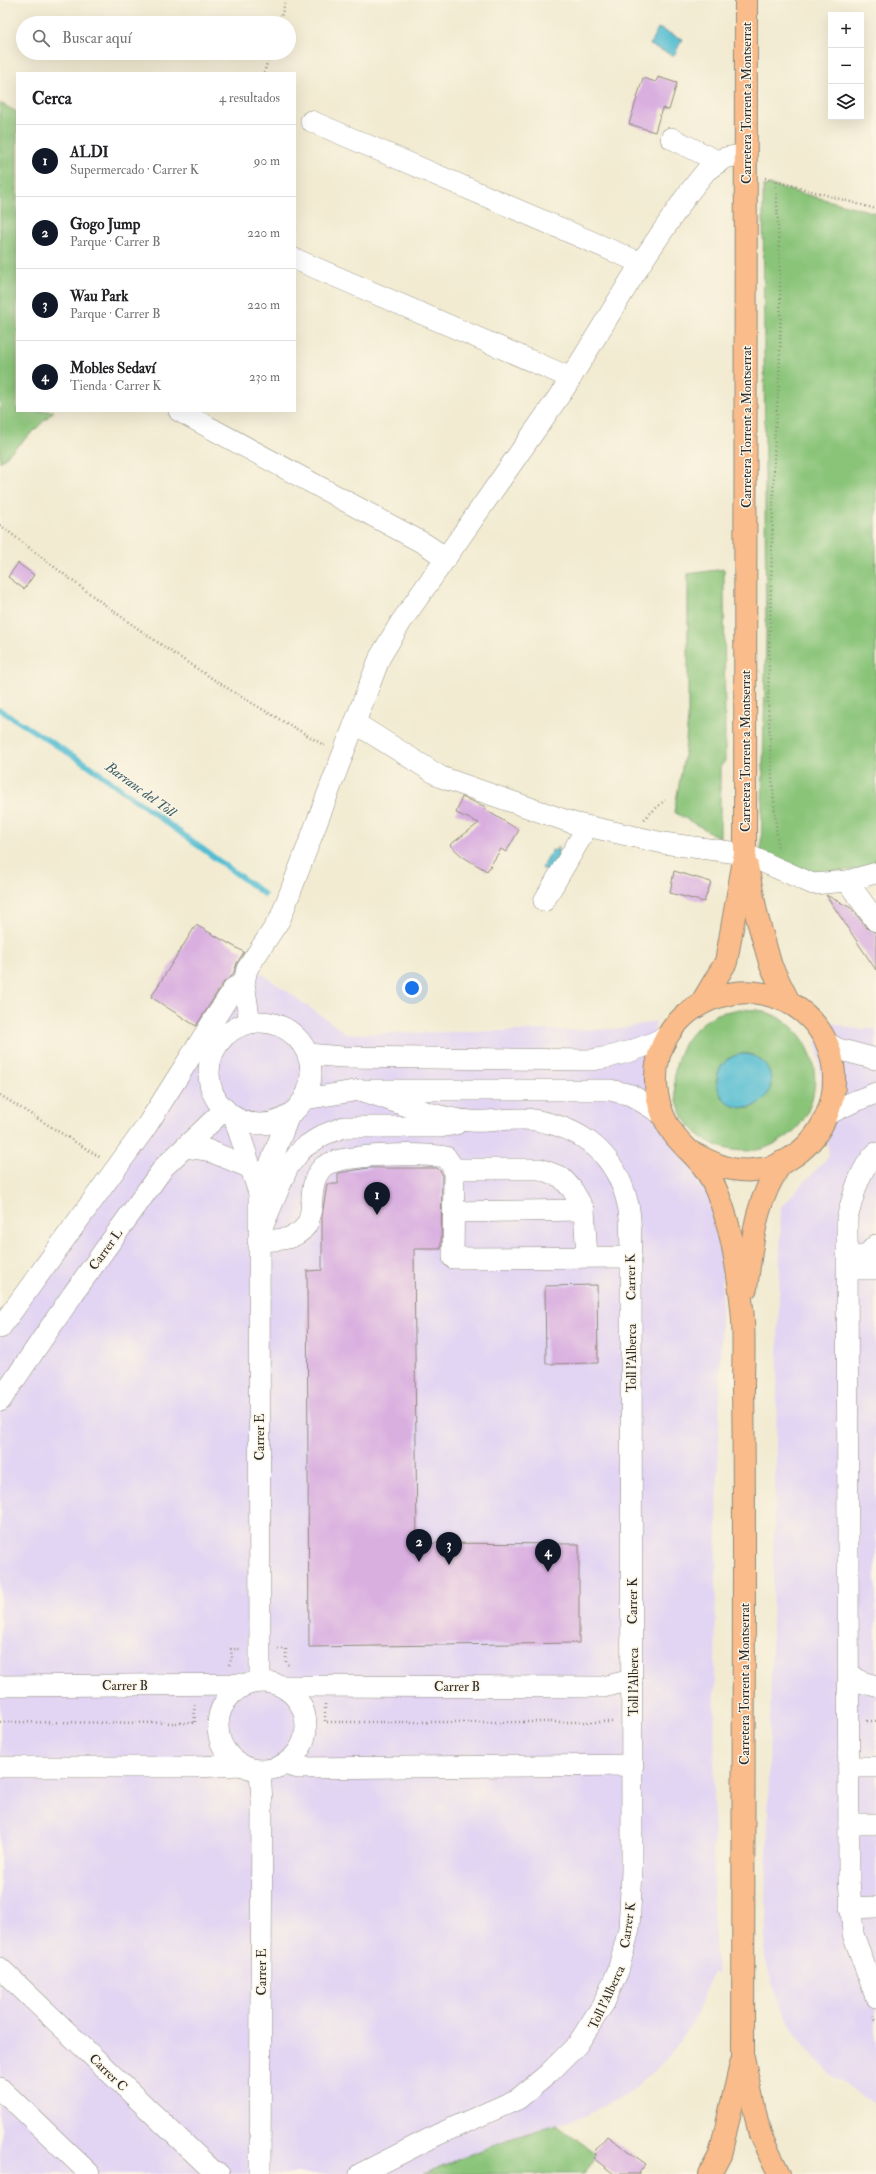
<!DOCTYPE html>
<html lang="es">
<head>
<meta charset="utf-8">
<style>
	body { margin:0; font-family:"IM FELL Double Pica",serif; background:#f2f2f2; color:#202124 }
	.controls { position:absolute; right:12px; top:12px; display:grid; overflow:hidden; border-radius:0px; box-shadow:0 4px 16px #0002 }
	.controls button { width:36px; height:36px; display:grid; place-items:center; padding:0; border:0; border-bottom:1px solid #e0e0e0; background:#fff; color:#202124; font:20px sans-serif }
	.you { position:absolute; left:412px; top:988px; width:14px; height:14px; margin:-10px; border:3px solid #fff; border-radius:50%; background:#1a73e8; box-shadow:0 0 0 6px #1a73e833 }
	.badge { display:grid; place-items:center; width:26px; height:26px; border-radius:50%; background:#111827; color:#fff; font-size:13px; font-weight:700 }
	.pin { position:absolute; translate:-50% -33px; filter:drop-shadow(0 1px 2px #0008) }
	.pin::after { content:''; position:absolute; top:21px; width:14px; height:12px; background:inherit; clip-path:polygon(0 0,100% 0,50% 100%) }
	.list { margin:0; padding:0; list-style:none }
	h2 { display:flex; justify-content:space-between; align-items:center; height:52px; margin:0; padding:0 16px; font-size:17px }
	h2 small { font-size:13px; font-weight:400; color:#757577 }
	.list li { display:grid; grid-template-columns:26px 1fr auto; gap:12px; align-items:center; box-sizing:border-box; height:72px; padding:0 16px; border-top:1px solid #e0e0e0 }
	.list b { display:block; font-size:15px; white-space:nowrap }
	.list p { margin:0; font-size:13px; white-space:nowrap; color:#757577 }
	.list em { font-size:13px; font-style:normal; color:#757577 }
	.icon { flex:none; width:22px; height:22px; fill:none; stroke:currentColor; stroke-width:2; stroke-linecap:round; stroke-linejoin:round }
	.map { position:relative; flex:none; width:876px; height:2174px; overflow:hidden }
	.search { position:absolute; background:#fff; box-shadow:0 4px 16px #0002; left:16px; top:16px; width:280px; height:44px; display:flex; align-items:center; gap:10px; box-sizing:border-box; padding:0 14px; border-radius:22px; color:#757577; font-size:15px }
	.panel { position:absolute; background:#fff; box-shadow:0 4px 16px #0002; left:16px; top:72px; width:280px; height:340px; border-radius:0px }
	.map>svg:first-child { display:block }
	.built { fill:#e2d4f3 }
	.green { fill:#8ac479; stroke:#5a7852; fill-rule:evenodd }
	.water { fill:#54bdd2; stroke:#40747e }
	.lines { fill:none; stroke-linecap:round; stroke-linejoin:round }
	.stream { stroke:#54bdd2; stroke-width:5.5 }
	.building { fill:#d9afe0 }
	.minor-casing { stroke:#8e8b7e; stroke-width:22 }
	.major-casing { stroke:#8e8b7e; stroke-width:24 }
	.path { stroke:#8e8b7e; stroke-width:2.5; stroke-dasharray:1 3; stroke-linecap:butt }
	.minor { stroke:#fff; stroke-width:21 }
	.major { stroke:#f9bc8a; stroke-width:22 }
	.labels { text-anchor:middle; stroke-width:3; stroke-linejoin:round; paint-order:stroke }
	.street-label { font-size:13px; fill:#2b2b2b; stroke:#fcf5e5 }
	.water-label { font-size:14px; font-style:italic; fill:#395e65; stroke:#fcf5e5 }
</style>
</head>
<body>
<div class="map">
<svg width="876" height="2174" viewBox="0 0 876 2174">
	<rect width="100%" height="100%" fill="#fcf5e5"/>
	<filter id="ink" filterUnits="userSpaceOnUse"><feTurbulence type="fractalNoise" baseFrequency=".025" numOctaves="2"/><feDisplacementMap in="SourceGraphic" scale="8" xChannelSelector="R" yChannelSelector="G"/><feConvolveMatrix kernelMatrix="1 2 1 2 8 2 1 2 1" color-interpolation-filters="sRGB"/></filter>
	<filter id="wash" filterUnits="userSpaceOnUse"><feTurbulence type="fractalNoise" baseFrequency=".012" numOctaves="4" result="noise"/><feDisplacementMap in="SourceGraphic" scale="16" xChannelSelector="R" yChannelSelector="G"/><feGaussianBlur stdDeviation="0.9" result="paint"/><feColorMatrix in="noise" values="0 0 0 0 0 0 0 0 0 0 0 0 0 0 0 0 0 1.4 0 .05"/><feComposite in="paint" operator="in"/></filter>
	<g filter="url(#wash)">
		<rect width="100%" height="100%" fill="#f2ebd2"/>
		<g class="built">
			<path d="M247,954L254,968L347,1034L622,1029L655,1021V1048L651,1081L714,1199L723,1234L716,1573L713,1904L717,1975L712,1972L697,2014L671,2054L652,2073L625,2095L583,2117L506,2140L423,2174H0V1318L116,1155Z"/>
			<path d="M814,1017L853,1029H876V2105L833,2076L809,2052L796,2034L780,2004L771,1980L765,1957L781,1207L829,1156Z"/>
		</g>
		<g class="green">
			<path d="M0,103L17,112V411H54L37,428L0,462Z"/>
			<path d="M770,185L876,213V868L806,874L761,851L766,636L763,192L764,186Z"/>
			<path d="M724,569L725,761L720,767V838L674,812L685,751L688,718V574Z"/>
			<path d="M739,1009C746,1010 755,1009 763,1011C809,1025 827,1072 806,1115C799,1129 787,1138 774,1144C761,1151 747,1152 733,1150C663,1138 654,1047 715,1015C722,1012 731,1011 739,1009ZM744,1053L754,1055L771,1085C767,1096 758,1110 744,1108C737,1107 728,1100 722,1097L716,1081L727,1059Z"/>
			<path d="M557,2124L596,2154L583,2174H423L506,2140Z"/>
		</g>
		<g class="water">
			<path d="M658,28L682,39L674,56L650,45Z"/>
			<path d="M559,847L558,853L561,855L551,873L542,868L552,850L554,851Z"/>
			<circle cx="744" cy="1081" r="27"/>
		</g>
		<g class="lines">
			<path class="stream" d="M0,710L91,767L264,894"/>
		</g>
		<g id="blocks">
			<g class="building">
				<path d="M658,77L677,83L669,110L662,108L655,132L629,124L643,78L656,82Z"/>
				<path d="M18,563L34,575L24,589L8,577Z"/>
				<path d="M462,797L486,807L484,809L519,830L506,852L501,849L487,871L463,857L450,845L479,823L456,813Z"/>
				<path d="M674,871L711,882L704,902L670,893Z"/>
				<path d="M826,895L851,908L867,928L876,933V970Z"/>
				<path d="M196,925L244,952L237,963L233,975L224,982L196,1026L151,997Z"/>
				<path d="M368,1168H437L442,1173L441,1249H414L417,1543L579,1544V1643L309,1647L307,1271L322,1270V1216L327,1184H338V1173Z"/>
				<path d="M597,1285L598,1363L546,1364L545,1286Z"/>
				<path d="M607,2136L646,2164L638,2174H614L593,2158L596,2154L594,2152Z"/>
			</g>
		</g>
	</g>
	<g filter="url(#ink)">
		<use href="#blocks" fill-opacity="0" stroke="#8e8b7e" stroke-width="1"/>
		<g class="lines">
			<g class="minor-casing">
				<g id="minor">
					<path d="M311,121L641,263"/>
					<path d="M671,138L719,162"/>
					<path d="M295,259L571,378"/>
					<path d="M179,411L425,544L446,558"/>
					<path d="M355,723L441,777L573,823L663,843L745,854L813,884L847,881L876,873"/>
					<path d="M847,881L876,921"/>
					<path d="M544,901L587,827"/>
					<circle cx="260" cy="1073" r="51"/>
					<path d="M250,1023L244,983L247,969L280,919L380,657L401,622L564,389L641,263L687,195L706,171L724,158L746,154"/>
					<path d="M826,1042L838,1049L876,1059"/>
					<path d="M308,1054L342,1057L592,1060C619,1056 642,1049 668,1036"/>
					<path d="M360,1090C396,1101 433,1118 471,1121C491,1123 514,1116 534,1120C584,1128 617,1156 628,1205C632,1221 630,1240 631,1257L632,1871L629,1929L618,1971L604,2003L577,2045L548,2074L518,2099L437,2135L360,2174"/>
					<path d="M305,1099L360,1090H610L631,1095L662,1114"/>
					<path d="M828,1114L853,1102L876,1093"/>
					<path d="M234,1117L259,1193L260,1682"/>
					<path d="M185,1147L207,1150L251,1168"/>
					<path d="M876,1153C859,1170 853,1196 847,1219L849,1880L853,1934L876,1997"/>
					<path d="M259,1193L289,1115"/>
					<path d="M453,1212L584,1210"/>
					<path d="M262,1228L288,1167L303,1148L323,1135L344,1127H440L456,1124"/>
					<path d="M258,1241C268,1240 281,1241 291,1237C325,1224 301,1189 323,1167C339,1153 424,1153 446,1157L454,1169"/>
					<path d="M587,1257L584,1210L572,1189L561,1177L540,1169H454L453,1258L631,1257"/>
					<path d="M848,1258L866,1256L876,1245"/>
					<path d="M848,1269H876"/>
					<path d="M0,1328L146,1127L234,988L244,983"/>
					<path d="M0,1401L73,1294L164,1167L225,1109"/>
					<path d="M850,1674L861,1682L876,1686"/>
					<circle cx="262" cy="1726" r="44"/>
					<path d="M0,1686L249,1684"/>
					<path d="M282,1686L603,1687L632,1680"/>
					<path d="M284,1764L299,1768L633,1765"/>
					<path d="M0,1767H195L242,1765"/>
					<path d="M849,1767H876"/>
					<path d="M849,1824H876"/>
					<path d="M850,1908L876,1907"/>
					<path d="M0,1968L212,2170L219,2174"/>
					<path d="M0,2088L90,2174"/>
					<path d="M260,2174L262,1802L260,1770"/>
				</g>
			</g>
			<g class="major-casing">
				<g id="major">
					<path d="M747,866L757,917L771,966L789,1002"/>
					<path d="M702,1002L726,962L745,854L746,0"/>
					<path d="M691,1152C704,1159 717,1166 732,1169C819,1184 870,1070 804,1013C756,972 677,995 659,1055C652,1082 657,1111 673,1133C683,1147 698,1157 707,1172C711,1178 714,1185 717,1192C732,1228 738,1269 742,1308C745,1334 743,1362 743,1389C744,1449 744,1508 744,1567C744,1731 743,1894 743,2057L760,2135L779,2174"/>
					<path d="M746,1288C753,1240 754,1203 782,1162"/>
					<path d="M710,2174L720,2155L741,2064"/>
				</g>
			</g>
			<g class="path">
				<path d="M279,23L286,0"/>
				<path d="M264,73L270,53"/>
				<path d="M765,178L876,209"/>
				<path d="M776,182C780,263 784,347 775,428L768,703L772,776L778,849"/>
				<path d="M0,525C72,581 144,636 221,684C255,706 291,725 325,746"/>
				<path d="M644,819L665,800"/>
				<path d="M0,1095L101,1158"/>
				<path d="M278,1649H286V1663L290,1666"/>
				<path d="M229,1665L232,1658L231,1649H241"/>
				<path d="M325,1704V1722H613"/>
				<path d="M867,1721H876"/>
				<path d="M0,1722L195,1723L194,1703"/>
				<path d="M873,2016L876,2021"/>
			</g>
			<use href="#minor" class="minor"/>
			<use href="#major" class="major"/>
		</g>
	</g>
	<g class="labels">
		<g class="street-label">
			<text transform="translate(746 103) rotate(-90)" y="5">Carretera Torrent a Montserrat</text>
			<text transform="translate(746 427) rotate(-90)" y="5">Carretera Torrent a Montserrat</text>
			<text transform="translate(745 751) rotate(-90)" y="5">Carretera Torrent a Montserrat</text>
			<text transform="translate(105 1249) rotate(-54)" y="5">Carrer L</text>
			<text transform="translate(630 1277) rotate(-91)" y="5">Carrer K</text>
			<text transform="translate(631 1358) rotate(-90)" y="5">Toll l'Alberca</text>
			<text transform="translate(259 1437) rotate(-90)" y="5">Carrer E</text>
			<text transform="translate(632 1601) rotate(-90)" y="5">Carrer K</text>
			<text transform="translate(633 1682) rotate(-90)" y="5">Toll l'Alberca</text>
			<text transform="translate(744 1684) rotate(-90)" y="5">Carretera Torrent a Montserrat</text>
			<text x="125" y="1690">Carrer B</text>
			<text x="457" y="1691">Carrer B</text>
			<text transform="translate(627 1925) rotate(-82)" y="5">Carrer K</text>
			<text transform="translate(261 1972) rotate(-90)" y="5">Carrer E</text>
			<text transform="translate(606 1997) rotate(-65)" y="5">Toll l'Alberca</text>
			<text transform="translate(109 2072) rotate(44)" y="5">Carrer C</text>
		</g>
		<g class="water-label">
			<text transform="translate(141 789) rotate(36)" y="5">Barranc del Toll</text>
		</g>
	</g>
</svg>
<div class="controls">
<button>+</button>
<button>−</button>
<button><svg class="icon" aria-label="layers" viewBox="0 0 24 24"><path d="M12 4l9 5-9 5-9-5zM3 14l9 5 9-5"/></svg></button>
</div>
<div class="you"></div>
<div class="pin badge" style="left:377px;top:1215px">1</div>
<div class="pin badge" style="left:419px;top:1562px">2</div>
<div class="pin badge" style="left:449px;top:1565px">3</div>
<div class="pin badge" style="left:548px;top:1572px">4</div>
<div class="search"><svg class="icon" aria-label="search" viewBox="0 0 24 24"><circle cx="10" cy="10" r="6"/><path d="M15 15l6 6"/></svg>Buscar aquí</div>
<section class="panel">
<h2>Cerca<small>4 resultados</small></h2>
<ul class="list">
<li><span class="badge">1</span><div><b>ALDI</b><p>Supermercado · Carrer K</p></div><em>90 m</em></li>
<li><span class="badge">2</span><div><b>Gogo Jump</b><p>Parque · Carrer B</p></div><em>220 m</em></li>
<li><span class="badge">3</span><div><b>Wau Park</b><p>Parque · Carrer B</p></div><em>220 m</em></li>
<li><span class="badge">4</span><div><b>Mobles Sedaví</b><p>Tienda · Carrer K</p></div><em>230 m</em></li>
</ul>
</section>
</div>
</body>
</html>
